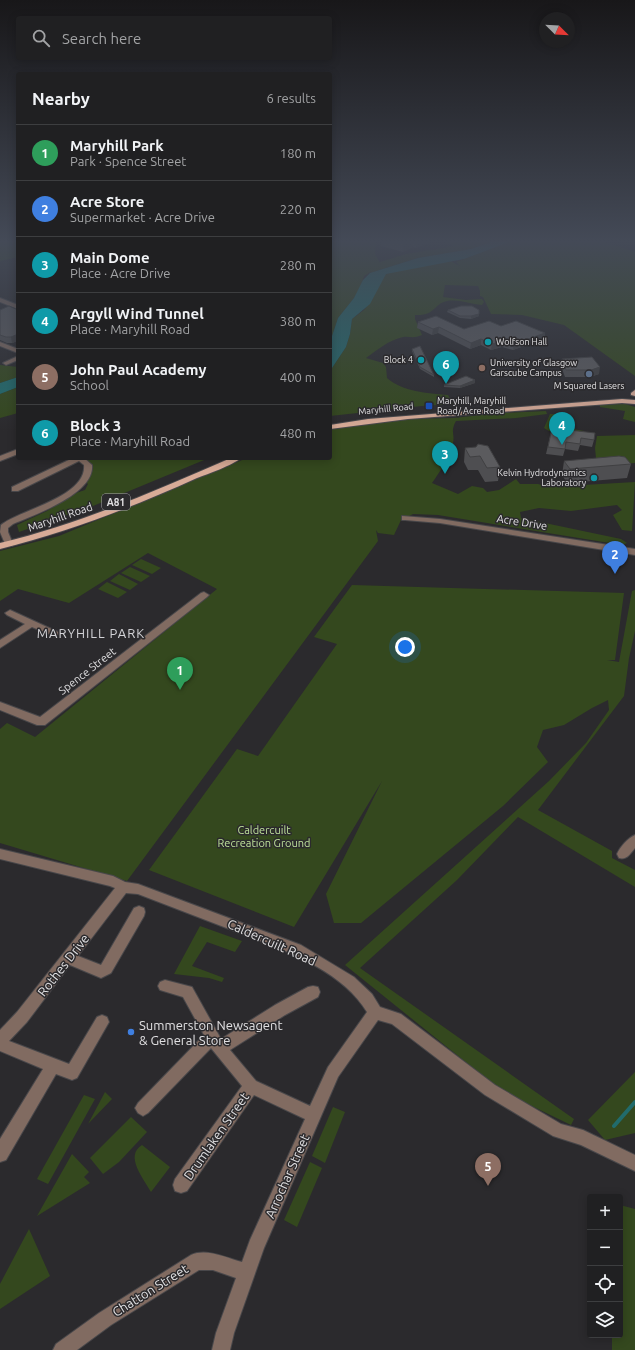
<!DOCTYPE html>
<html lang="en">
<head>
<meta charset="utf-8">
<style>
	body { margin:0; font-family:Ubuntu,sans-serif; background:#28282a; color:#f1f3f6 }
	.controls { position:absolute; right:12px; bottom:12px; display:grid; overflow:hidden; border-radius:4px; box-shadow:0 2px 10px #0003 }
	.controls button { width:36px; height:36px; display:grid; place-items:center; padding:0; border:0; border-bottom:1px solid #3d3e40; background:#202022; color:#f1f3f6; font:20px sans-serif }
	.compass { position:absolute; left:539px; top:12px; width:36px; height:36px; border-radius:50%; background:#202022; box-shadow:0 2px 10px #0003; rotate:114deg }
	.you { position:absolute; left:405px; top:647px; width:14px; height:14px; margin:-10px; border:3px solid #fff; border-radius:50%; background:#1a73e8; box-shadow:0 0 0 6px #1a73e833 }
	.badge { display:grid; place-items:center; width:26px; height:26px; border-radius:50%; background:#2563eb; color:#fff; font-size:13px; font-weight:700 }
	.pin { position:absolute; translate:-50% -33px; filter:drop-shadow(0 1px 2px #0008) }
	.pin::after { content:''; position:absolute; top:21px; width:14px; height:12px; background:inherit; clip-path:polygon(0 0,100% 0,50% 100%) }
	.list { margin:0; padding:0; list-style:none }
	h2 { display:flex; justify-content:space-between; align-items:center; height:52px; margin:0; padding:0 16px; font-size:17px }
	h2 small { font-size:13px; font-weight:400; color:#a2a3a5 }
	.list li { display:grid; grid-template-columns:26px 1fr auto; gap:12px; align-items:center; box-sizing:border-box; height:56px; padding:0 16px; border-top:1px solid #3d3e40 }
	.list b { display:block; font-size:15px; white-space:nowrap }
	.list p { margin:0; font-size:13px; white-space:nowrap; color:#a2a3a5 }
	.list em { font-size:13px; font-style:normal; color:#a2a3a5 }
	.icon { flex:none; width:22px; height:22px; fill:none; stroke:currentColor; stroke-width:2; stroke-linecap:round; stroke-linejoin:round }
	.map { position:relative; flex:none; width:635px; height:1350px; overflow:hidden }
	.search { position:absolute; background:#202022; box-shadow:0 2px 10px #0003; left:16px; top:16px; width:316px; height:44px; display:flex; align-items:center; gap:10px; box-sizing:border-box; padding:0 14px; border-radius:4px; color:#a2a3a5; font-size:15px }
	.panel { position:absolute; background:#202022; box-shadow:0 2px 10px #0003; left:16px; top:72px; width:316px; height:388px; border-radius:4px }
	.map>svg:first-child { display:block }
	.green { fill:#34481e }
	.water { fill:#216b6c }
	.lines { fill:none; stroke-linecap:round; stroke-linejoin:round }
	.stream { stroke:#216b6c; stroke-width:4 }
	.minor-casing { stroke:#48474a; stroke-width:2 }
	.major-casing { stroke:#48474a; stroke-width:2 }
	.minor { fill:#816b61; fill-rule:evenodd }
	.major { fill:#d8ab97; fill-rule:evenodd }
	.wall { fill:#4e4e51 }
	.shaded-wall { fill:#404042 }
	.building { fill:#5b5b5e; stroke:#404042 }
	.culture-dot { fill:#0f9aa8; stroke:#2b2a2d; stroke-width:1.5 }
	.education-dot { fill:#8d6e63; stroke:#2b2a2d; stroke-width:1.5 }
	.service-dot { fill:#5c6f8a; stroke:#2b2a2d; stroke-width:1.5 }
	.transit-dot { fill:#1a4fb4; stroke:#2b2a2d; stroke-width:1.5 }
	.shop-dot { fill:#3f7fe0; stroke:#2b2a2d; stroke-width:1.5 }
	.labels { text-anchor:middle; stroke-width:3; stroke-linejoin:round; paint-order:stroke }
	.far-poi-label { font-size:9px; fill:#e1e0e2; stroke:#2b2a2d; text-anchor:start }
	.far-street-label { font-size:9px; fill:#e1e0e2; stroke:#2b2a2d }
	.shield { fill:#2b2a2d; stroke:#aaa9ac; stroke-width:1 }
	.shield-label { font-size:10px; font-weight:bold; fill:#e1e0e2 }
	.street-label { font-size:11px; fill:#e1e0e2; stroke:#2b2a2d }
	.park-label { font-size:11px; fill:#bde099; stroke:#2b2a2d }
	.quarter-label { font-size:13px; letter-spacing:1px; fill:#d3d3d7; stroke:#2b2a2d }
	.near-street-label { font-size:13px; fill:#e1e0e2; stroke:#2b2a2d }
	.near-poi-label { font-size:13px; fill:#e1e0e2; stroke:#2b2a2d; text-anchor:start }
</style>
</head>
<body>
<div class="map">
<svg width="635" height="1350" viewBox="0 0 635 1350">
	<rect width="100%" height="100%" fill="#2b2a2d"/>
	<g class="green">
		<path d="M0,242H18V257L0,261Z"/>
		<path d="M330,242H376L375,254L381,265L380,262L406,254L455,246L445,242H490L471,249L417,258L370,273L372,271L364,276L360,288L354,298L338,318L330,342Z"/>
		<path d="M509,242H605L635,252V376L564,325L522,315L491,314L483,297L480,296V291L478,286L445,285L443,297L466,300L482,299L484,302L482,305C470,304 459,299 447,301C433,304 436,316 415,315V319L422,335C413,339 410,336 403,337C389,340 377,350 366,358L383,363L386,367L387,378C403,392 427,393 448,395L453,404L422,406L330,416V371L346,347L350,334L352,319L364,310L372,300L384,275L395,271L450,261L460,266L456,262Z"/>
		<path d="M0,365L18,367V377L0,383Z"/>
		<path d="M18,387V413L0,418V394Z"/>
		<path d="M625,404L635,407V422L623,419L625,411L600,407V405Z"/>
		<path d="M546,411L547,414L516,418L456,421C450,432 455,433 453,443C451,456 439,473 432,483L458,494L472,486L483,488L487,492L499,490L516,479L520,484H538L549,487L635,482L632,531L622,530L613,515L622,510L617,505L571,511L539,508L520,512L521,518L621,539L627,543L622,545L438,515L413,514L401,520L394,535L378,533L376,530L378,541L127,881L0,843V729L7,723L35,737L217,589L148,553L69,603L18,589L0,601V551L59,536L247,458H330V430L355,424L407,419L453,418L501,413Z"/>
		<path d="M550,414H555L558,415L557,426L584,431V435L549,431L544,428Z"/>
		<path d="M635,435V463L612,465L596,458L595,448L597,436Z"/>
		<path d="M84,458L102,460L106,458H209L93,506L19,532L17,525L47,511L76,493L85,490L88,484L85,481L91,464Z"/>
		<path d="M141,559L161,568L152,574L132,565Z"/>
		<path d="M130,567L150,576L141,582L121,573Z"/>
		<path d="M119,574L138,584L130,590L110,581Z"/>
		<path d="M107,582L127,592L118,598L98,589Z"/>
		<path d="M352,585L624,593L615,660H607L619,662L632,591L635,590V631L629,658L624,696L538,810L612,851V858L635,870V887L518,817L457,880L360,968L574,1119L571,1125L503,1092L345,965L549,781L586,743L609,710L608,700L592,708L564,725L543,730L537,747L548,762L503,806L361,923H334L326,894L382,781L294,927L149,870L237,749L258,756L337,644L314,637Z"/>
		<path d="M200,926L242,941L235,952L207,942L192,966L224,978L222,982L209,978L174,974Z"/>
		<path d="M635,1072V1133L605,1140L588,1120Z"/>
		<path d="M105,1092L112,1099L88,1124Z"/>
		<path d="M84,1095L95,1099L48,1184L37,1179Z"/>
		<path d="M333,1107L345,1112L325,1163L312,1156Z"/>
		<path d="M131,1117L147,1132L119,1162L103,1174L90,1158Z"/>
		<path d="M142,1145L170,1167L151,1192C144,1179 124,1156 142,1145Z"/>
		<path d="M72,1154L89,1172L84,1177L90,1183L37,1216Z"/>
		<path d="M310,1162L322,1168L297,1227L284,1220Z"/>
		<path d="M620,1205L635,1209V1350H612V1335H620Z"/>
		<path d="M29,1229L50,1276L0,1309V1284Z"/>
	</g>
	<g class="water">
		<path d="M491,242H509L464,259L386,274L370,304L352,319L350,334L346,347L330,371V342L338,318L354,298L363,280L370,273L418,258L471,249Z"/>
		<path d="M18,377V387L0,394V383Z"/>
	</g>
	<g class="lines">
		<path class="stream" d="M614,1126L635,1102"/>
		<g class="minor-casing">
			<g id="minor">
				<path d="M0,298L18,305V309L0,302Z"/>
				<path d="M0,342L18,349V353L0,346Z"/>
				<path d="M18,356V360L6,365L3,363Z"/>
				<path d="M18,449V454L0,461V456Z"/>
				<path d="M73,458H84L92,465C95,494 34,515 13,524L8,528V532L13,544L12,546H6L0,532L1,525C19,510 87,497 84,465L79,461L18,491H12V487Z"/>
				<path d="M402,516L440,519L635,549V555L440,523L405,520H402Z"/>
				<path d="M204,592L209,595L207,597L45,725H37L0,710V702L40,717L201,593Z"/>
				<path d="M10,610L58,632L60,634L55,637L32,627L0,648V640L25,624L7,615L5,613Z"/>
				<path d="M635,835V848C630,854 627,860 619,858L617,854C620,847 628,838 635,835Z"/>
				<path d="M0,849L113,876L125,882L138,884L301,945L354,977L372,994L380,1007L401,1014L495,1085L561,1124L583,1130L635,1155V1171L581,1145L553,1136L485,1095L392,1024L378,1020L338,1077L264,1248L234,1333L230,1350H212L216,1333L236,1278L213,1270H199L111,1325L77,1350H53L56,1344L99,1313L191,1255C207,1248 226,1258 242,1262L250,1240L305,1119L254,1095L187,1191L181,1193L175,1191L173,1185L175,1179L242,1086L211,1048L148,1113L143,1116L138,1113L135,1108L138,1103L204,1035L183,997L160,990L158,986L160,982L165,980L192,987L221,1039L275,1005L308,987L313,986L318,987L320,992L318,997L285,1015L230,1050L256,1081L310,1106L328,1067L367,1012C341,969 281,949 237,932C204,919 171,907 138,894L126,893L78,956L101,965L134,908L139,906L144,908L145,912L144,916L111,973L101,978L70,965L27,1022L9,1041L69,1064L97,1017L102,1015L107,1017L109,1022L77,1078L72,1080L56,1074L6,1160L0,1162V1139L43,1069L0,1051V1030L17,1012L115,888L110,886L0,859Z"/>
			</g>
		</g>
		<g class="major-casing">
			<g id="major">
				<path d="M635,390V396L631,395V393Z"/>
				<path d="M622,399L635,400V404L622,403L408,419L330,429V425L368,419Z"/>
				<path d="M231,458H241C233,465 208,474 197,478C133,507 68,532 0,549V543C80,524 155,491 231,458Z"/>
			</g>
		</g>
		<use href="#minor" class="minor"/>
		<use href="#major" class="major"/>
	</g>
	<g class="wall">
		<path d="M382,242H430L416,248L413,247L403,252L381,246Z"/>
		<path d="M0,310H18V341L12,343H7L0,340Z"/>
		<path d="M448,310L479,316L471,319L460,318L447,312Z"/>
		<path d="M418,322L464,329L501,326L545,333L544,339L513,350L502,347L491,350L481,345L470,349L438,333L432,335L417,328Z"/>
		<path d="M412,349L434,375V377L420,369L412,351Z"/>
		<path d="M562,359L599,374L590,377H565L561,366Z"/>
		<path d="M475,383L460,388L444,387V385Z"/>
		<path d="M552,428L594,440L592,447L580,445L578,451L565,449L563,456L546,454Z"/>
		<path d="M465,448L500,467L498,481L485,482L478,470H468L464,462Z"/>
		<path d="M564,461L631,464L627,478L567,483L562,475Z"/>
	</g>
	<g class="shaded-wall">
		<path d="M404,242H413V247L403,252Z"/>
		<path d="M416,242H430L416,248Z"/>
		<path d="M479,314V316L471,319V316Z"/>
		<path d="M439,327L438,333L432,335L433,329Z"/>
		<path d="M545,333L544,339L513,350L514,344Z"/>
		<path d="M18,334V341L12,343L11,337Z"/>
		<path d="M481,339V345L470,349L471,343Z"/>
		<path d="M503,341L502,347L491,350L492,344Z"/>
		<path d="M600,367L599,374L590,377L591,370Z"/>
		<path d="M475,380V383L460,388V386Z"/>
	</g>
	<g class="building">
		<path d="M9,306L18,310V334L11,337H6L0,335V310Z"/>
		<path d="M461,306H472L479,310V314L471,316H460L448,310Z"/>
		<path d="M436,316L464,329L489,321L501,326L516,321L545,333L514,344L503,341L492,344L481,339L471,343L439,327L433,329L418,322Z"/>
		<path d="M420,346L434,375L420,367L412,349Z"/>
		<path d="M592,357L600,367L591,370H566L562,359Z"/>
		<path d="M466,376L475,380L460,386L444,385Z"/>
		<path d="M552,428L595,433L594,440L581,438L580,444L566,442L565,449L548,447Z"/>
		<path d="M478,444L488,446L500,467L487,468L480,456L470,457L465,448L476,447Z"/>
		<path d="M619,456L625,457L631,464L570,469L564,461Z"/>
	</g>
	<linearGradient id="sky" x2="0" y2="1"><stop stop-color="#181719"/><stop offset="0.56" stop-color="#444a57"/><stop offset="1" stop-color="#444a57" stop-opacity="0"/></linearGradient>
	<rect width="635" height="431" fill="url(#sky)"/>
	<g class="culture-dot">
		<circle cx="488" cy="342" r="4"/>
		<circle cx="421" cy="360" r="4"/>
		<circle cx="594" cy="478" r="4"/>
	</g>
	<circle class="education-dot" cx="482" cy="368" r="4"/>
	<circle class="service-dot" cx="589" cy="374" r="4"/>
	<rect class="transit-dot" x="425" y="402" width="8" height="8" rx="2"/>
	<circle class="shop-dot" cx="131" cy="1032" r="4"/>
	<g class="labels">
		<g class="far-poi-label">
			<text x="496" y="345">Wolfson Hall</text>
			<text x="413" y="363" text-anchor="end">Block 4</text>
			<text x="490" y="366">University of Glasgow<tspan x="490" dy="10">Garscube Campus</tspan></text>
			<text x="589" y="389" text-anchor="middle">M Squared Lasers</text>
			<text x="437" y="404">Maryhill, Maryhill<tspan x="437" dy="10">Road/ Acre Road</tspan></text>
			<text x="586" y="476" text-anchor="end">Kelvin Hydrodynamics<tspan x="586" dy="10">Laboratory</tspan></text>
		</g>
		<g class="far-street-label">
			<text transform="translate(386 409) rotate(-6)" y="3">Maryhill Road</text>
		</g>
		<rect class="shield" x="102" y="494" width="28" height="16" rx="3"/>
		<g class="shield-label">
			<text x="116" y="506">A81</text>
		</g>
		<g class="street-label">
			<text transform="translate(60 517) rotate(-19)" y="4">Maryhill Road</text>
			<text transform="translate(522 522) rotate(9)" y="4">Acre Drive</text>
			<text transform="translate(87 671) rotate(-38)" y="4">Spence Street</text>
		</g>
		<g class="park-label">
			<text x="264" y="834">Caldercuilt<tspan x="264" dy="13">Recreation Ground</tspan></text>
		</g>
		<g class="quarter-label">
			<text x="91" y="638">MARYHILL PARK</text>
		</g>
		<g class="near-street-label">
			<text transform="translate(272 942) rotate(24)" y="5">Caldercuilt Road</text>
			<text transform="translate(63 965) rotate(-52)" y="5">Rothes Drive</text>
			<text transform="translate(216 1136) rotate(-55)" y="5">Drumlaken Street</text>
			<text transform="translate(287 1176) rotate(-66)" y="5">Arrochar Street</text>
			<text transform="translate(150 1290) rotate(-32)" y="5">Chatton Street</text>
		</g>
		<g class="near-poi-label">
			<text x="139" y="1030">Summerston Newsagent<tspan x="139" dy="15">&amp; General Store</tspan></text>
		</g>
	</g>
</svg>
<div class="controls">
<button>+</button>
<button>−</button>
<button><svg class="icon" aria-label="locate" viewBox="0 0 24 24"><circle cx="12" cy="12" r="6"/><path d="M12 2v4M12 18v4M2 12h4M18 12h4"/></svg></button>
<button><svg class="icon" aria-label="layers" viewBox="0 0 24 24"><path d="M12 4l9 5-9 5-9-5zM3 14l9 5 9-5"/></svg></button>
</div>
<svg class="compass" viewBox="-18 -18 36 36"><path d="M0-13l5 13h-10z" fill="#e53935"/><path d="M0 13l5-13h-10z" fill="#a2a3a5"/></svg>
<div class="you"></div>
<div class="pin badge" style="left:180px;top:690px;background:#2e9e5b">1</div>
<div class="pin badge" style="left:615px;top:574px;background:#3f7fe0">2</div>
<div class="pin badge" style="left:445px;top:474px;background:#0f9aa8">3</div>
<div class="pin badge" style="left:562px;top:445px;background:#0f9aa8">4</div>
<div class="pin badge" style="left:488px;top:1186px;background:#8d6e63">5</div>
<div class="pin badge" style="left:446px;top:384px;background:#0f9aa8">6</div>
<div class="search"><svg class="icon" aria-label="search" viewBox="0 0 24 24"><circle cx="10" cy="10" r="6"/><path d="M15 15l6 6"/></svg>Search here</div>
<section class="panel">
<h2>Nearby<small>6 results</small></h2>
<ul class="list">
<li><span class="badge" style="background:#2e9e5b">1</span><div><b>Maryhill Park</b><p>Park · Spence Street</p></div><em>180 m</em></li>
<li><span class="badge" style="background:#3f7fe0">2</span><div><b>Acre Store</b><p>Supermarket · Acre Drive</p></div><em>220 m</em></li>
<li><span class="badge" style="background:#0f9aa8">3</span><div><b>Main Dome</b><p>Place · Acre Drive</p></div><em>280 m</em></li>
<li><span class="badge" style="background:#0f9aa8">4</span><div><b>Argyll Wind Tunnel</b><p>Place · Maryhill Road</p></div><em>380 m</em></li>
<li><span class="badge" style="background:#8d6e63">5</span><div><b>John Paul Academy</b><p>School</p></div><em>400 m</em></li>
<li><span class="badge" style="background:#0f9aa8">6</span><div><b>Block 3</b><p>Place · Maryhill Road</p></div><em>480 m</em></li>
</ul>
</section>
</div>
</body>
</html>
